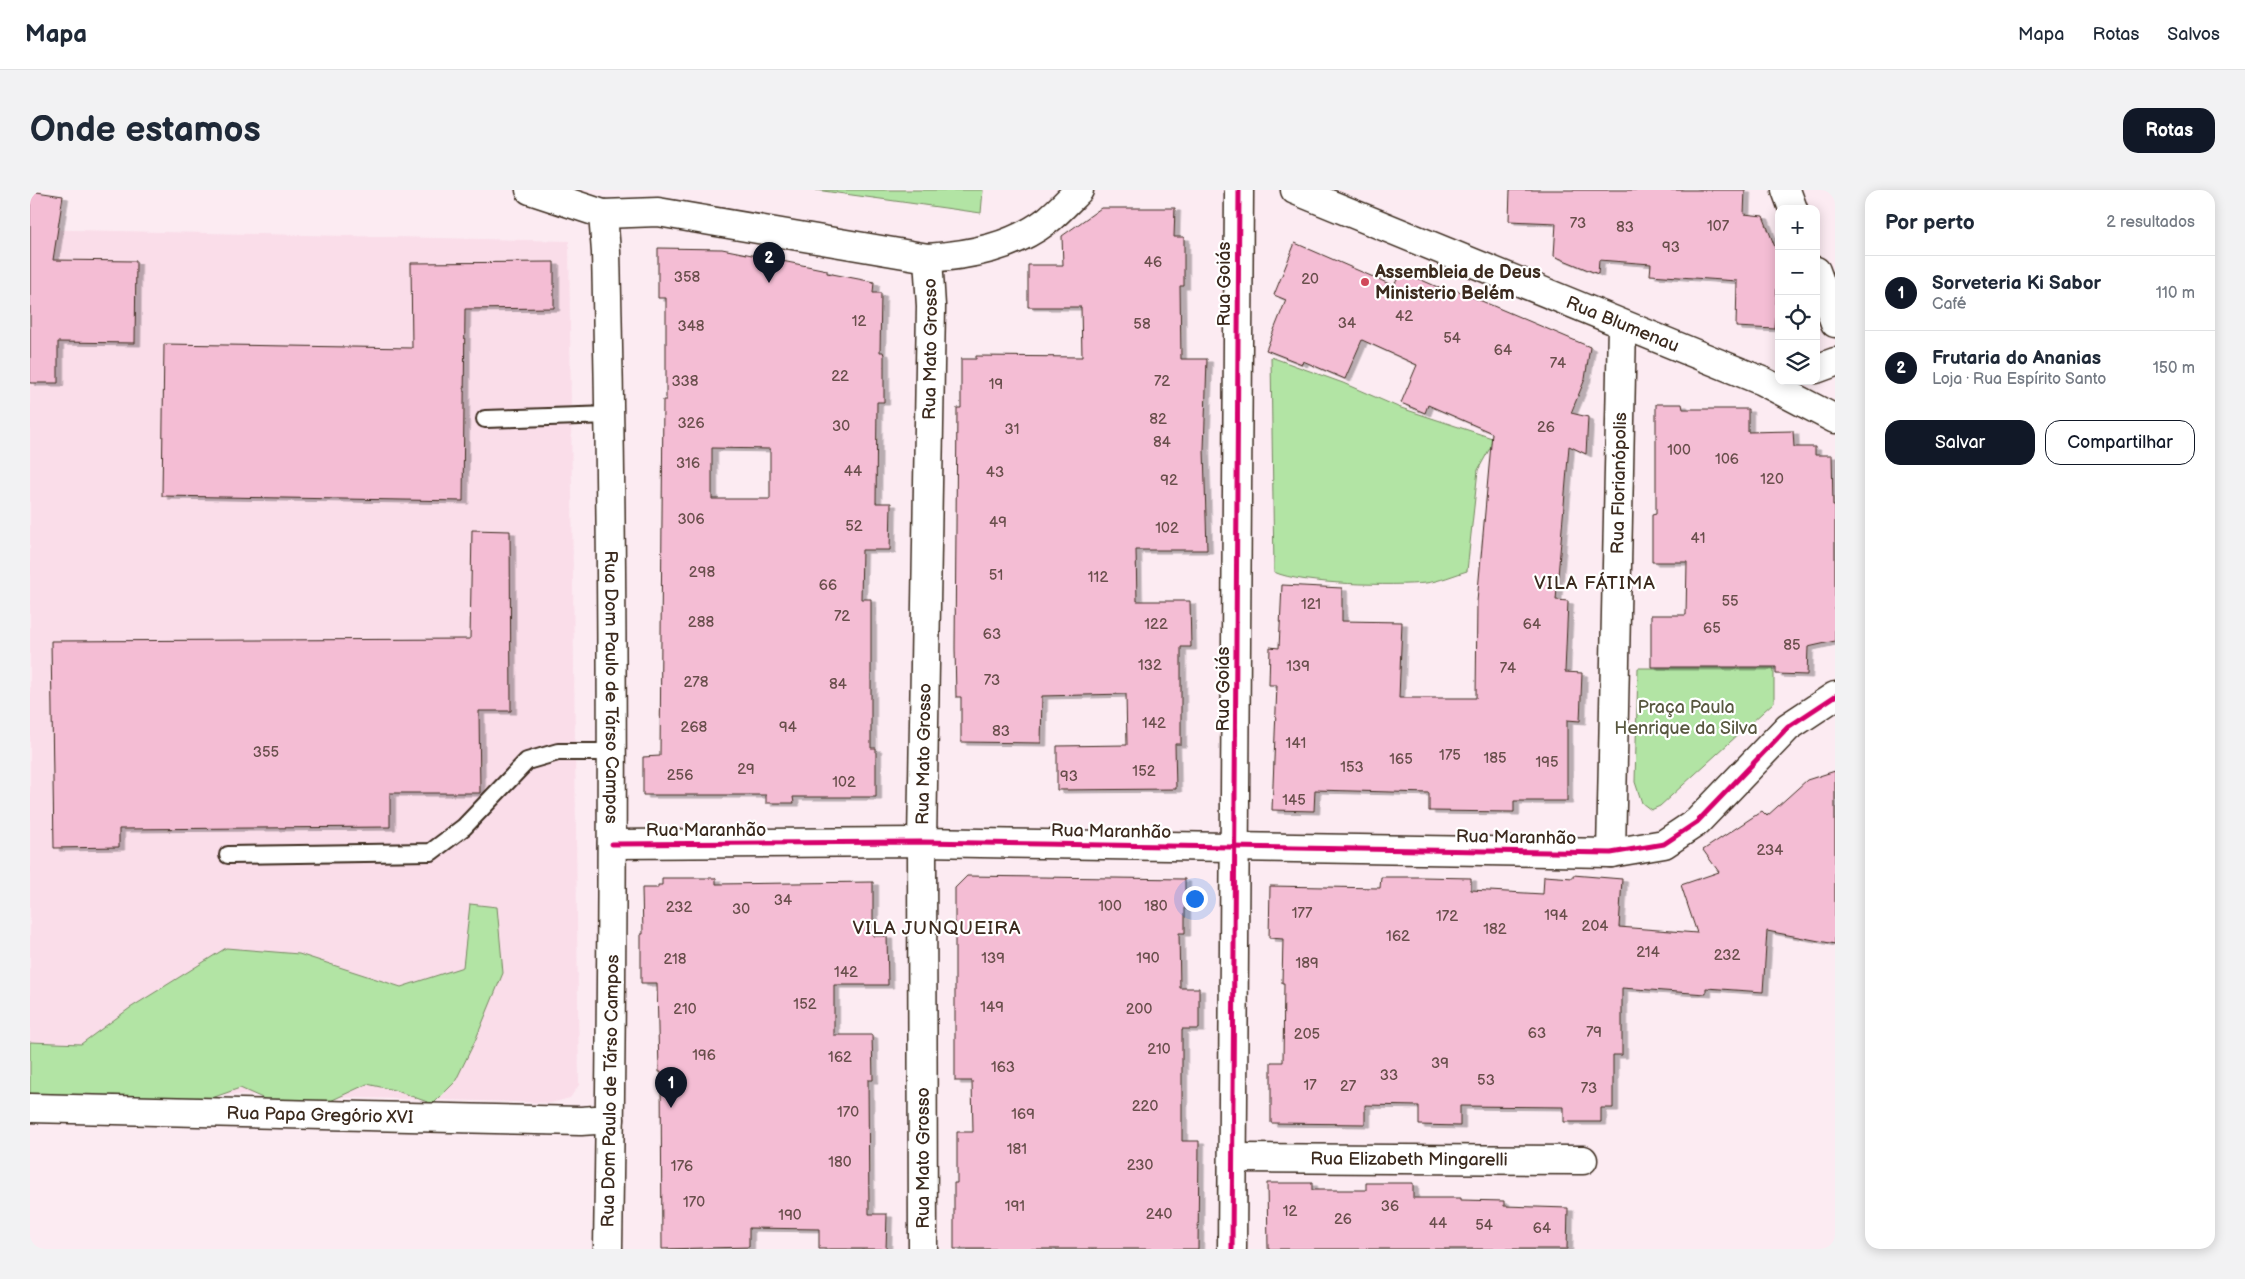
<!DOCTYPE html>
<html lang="pt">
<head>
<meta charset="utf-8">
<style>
	body { margin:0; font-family:"Balsamiq Sans",sans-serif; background:#f2f2f3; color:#1f2937 }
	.controls { position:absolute; right:15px; top:15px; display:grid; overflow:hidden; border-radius:10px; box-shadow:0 2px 12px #0003 }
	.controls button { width:45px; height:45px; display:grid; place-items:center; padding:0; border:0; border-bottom:1px solid #e0e1e3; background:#fff; color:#1f2937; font:25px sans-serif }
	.you { position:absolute; left:1164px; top:708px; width:18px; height:18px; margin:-12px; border:4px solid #fff; border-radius:50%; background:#1a73e8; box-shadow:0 0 0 8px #1a73e833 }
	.badge { display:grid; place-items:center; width:32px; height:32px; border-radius:50%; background:#111827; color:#fff; font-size:16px; font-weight:700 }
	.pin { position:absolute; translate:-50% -41px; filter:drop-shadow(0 1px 2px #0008) }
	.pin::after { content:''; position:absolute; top:26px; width:18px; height:15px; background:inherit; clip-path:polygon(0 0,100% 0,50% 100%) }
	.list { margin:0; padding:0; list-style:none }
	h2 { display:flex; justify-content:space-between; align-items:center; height:65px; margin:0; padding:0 20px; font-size:21px }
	h2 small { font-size:16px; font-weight:400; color:#747a83 }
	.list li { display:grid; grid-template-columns:32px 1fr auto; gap:15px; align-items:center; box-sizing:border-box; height:75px; padding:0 20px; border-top:1px solid #e0e1e3 }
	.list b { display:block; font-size:19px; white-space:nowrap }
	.list p { margin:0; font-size:16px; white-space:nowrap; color:#747a83 }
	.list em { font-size:16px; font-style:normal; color:#747a83 }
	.actions { display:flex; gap:10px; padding:15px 20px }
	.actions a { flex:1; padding:11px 0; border:1px solid #111827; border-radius:15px; text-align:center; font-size:18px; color:#111827 }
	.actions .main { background:#111827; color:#fff }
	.icon { flex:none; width:28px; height:28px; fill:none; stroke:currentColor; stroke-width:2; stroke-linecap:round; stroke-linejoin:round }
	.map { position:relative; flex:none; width:1805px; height:1059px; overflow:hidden; border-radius:15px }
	header { display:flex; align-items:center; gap:30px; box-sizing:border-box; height:70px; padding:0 25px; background:#fff; border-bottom:1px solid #e0e1e3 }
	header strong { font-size:24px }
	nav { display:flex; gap:28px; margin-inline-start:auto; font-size:18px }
	.intro { display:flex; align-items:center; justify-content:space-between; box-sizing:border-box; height:120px; padding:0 30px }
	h1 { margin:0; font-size:35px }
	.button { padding:12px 22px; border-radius:15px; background:#111827; color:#fff; font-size:18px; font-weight:700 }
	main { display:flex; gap:30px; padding:0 30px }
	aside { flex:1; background:#fff; border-radius:15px; box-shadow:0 2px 12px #0003 }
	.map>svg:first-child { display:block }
	.built { fill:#fadde9 }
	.green { fill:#b2e4a4; stroke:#768761 }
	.building { fill:#f4bdd4; stroke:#3b2a1e; fill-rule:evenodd; filter:url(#shadow) }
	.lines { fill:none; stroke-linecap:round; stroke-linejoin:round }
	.lane-casing { stroke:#3b2a1e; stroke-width:20 }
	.street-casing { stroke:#3b2a1e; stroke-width:31 }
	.secondary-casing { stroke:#3b2a1e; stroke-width:31 }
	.lane { stroke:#fff; stroke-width:16 }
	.street { stroke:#fff; stroke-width:28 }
	.secondary { stroke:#fff; stroke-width:28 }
	.cycleway-casing { stroke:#fff; stroke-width:8 }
	.cycleway { stroke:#d6006c; stroke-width:5 }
	.poi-dot { fill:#d1495b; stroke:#fff; stroke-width:2 }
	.labels { text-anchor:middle; stroke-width:4.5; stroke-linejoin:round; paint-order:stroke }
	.number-label { font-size:15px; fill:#694f4c }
	.poi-label { font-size:18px; font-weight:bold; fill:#3b2a1e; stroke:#fff; text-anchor:start }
	.street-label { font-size:18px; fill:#3b2a1e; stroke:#fff }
	.park-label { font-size:18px; fill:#595840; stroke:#fff }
	.neighbourhood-label { font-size:19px; letter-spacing:1px; fill:#3b2a1e; stroke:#fff }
</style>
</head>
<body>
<header>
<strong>Mapa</strong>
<nav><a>Mapa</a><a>Rotas</a><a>Salvos</a></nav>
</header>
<div class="intro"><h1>Onde estamos</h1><a class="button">Rotas</a></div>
<main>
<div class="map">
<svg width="1805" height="1059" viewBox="0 0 1805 1059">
	<defs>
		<filter id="shadow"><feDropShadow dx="5.5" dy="3" stdDeviation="0" flood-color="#0004"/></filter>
	</defs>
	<rect width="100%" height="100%" fill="#fcebf2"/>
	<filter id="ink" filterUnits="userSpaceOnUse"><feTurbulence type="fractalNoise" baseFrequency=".02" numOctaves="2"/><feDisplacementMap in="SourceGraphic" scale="10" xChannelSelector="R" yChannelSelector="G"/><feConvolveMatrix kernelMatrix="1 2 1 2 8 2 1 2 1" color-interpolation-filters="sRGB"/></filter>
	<g filter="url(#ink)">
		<path class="built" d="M0,39L539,51L549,895L540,908L521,913L0,899Z"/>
		<g class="green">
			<path d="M786,0H953L951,23Z"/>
			<path d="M1241,167L1313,193L1368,217L1465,249L1448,280L1437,381C1424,385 1410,391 1396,393C1364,396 1272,395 1244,382Z"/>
			<path d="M1608,478H1744V512L1630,616L1621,620L1612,613L1605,592Z"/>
			<path d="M440,714L467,717L473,783L445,851L425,892L403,914L364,900L337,894L296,913L239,911L210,898L179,909L0,904V852L51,854L100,818L196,758L269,764L371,797L433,777Z"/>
		</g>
		<g class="building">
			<path d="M1480,0H1715L1714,24L1733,26L1748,65L1745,139L1706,137L1707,91L1620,85L1621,74L1569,70L1568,84L1524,66L1526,33L1479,31Z"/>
			<path d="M0,1L33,6L23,70L106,71L105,153L28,152V193H0Z"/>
			<path d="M1071,18H1145L1144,47H1154V96H1150L1151,169H1177L1174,260L1177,360H1106L1107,411H1160L1161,457H1151V554H1145L1146,599L1027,600V556L1097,555L1096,504L1012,506L1011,553L931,552V507H926L925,458L927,218H931V169H946V166L1052,167L1051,117H998V75H1033L1032,46Z"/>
			<path d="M1265,53L1364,96L1371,81L1419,102L1421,98L1560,157L1555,189L1541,223L1558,227L1556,264L1539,256L1526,410L1538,411L1535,482L1552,483L1550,531L1537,530V611H1484V622L1399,621V603L1285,600L1284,621L1242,620L1247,495H1239L1240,457L1249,458L1252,395L1312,398V431L1372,432L1369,508H1446L1447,412L1462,243L1398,215L1395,223L1371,213L1387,175L1332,150L1315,189L1273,171L1272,174L1236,160L1256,110L1244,105Z"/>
			<path d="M628,58L692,59L797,80V83L844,92L843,103H851L850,162H853L854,165V212H847L846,313H861L860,360H832L831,409H841V558H846V607H763L764,613H736V605H613V567L630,566L633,210H636V108H628ZM682,258L740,259V309H682Z"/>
			<path d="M524,72V118L435,119L433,311L132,306L134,154L382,158L381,73Z"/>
			<path d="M1626,214H1652L1653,219H1718V242L1763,241L1764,257H1785V265H1802L1803,316H1805V451L1778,457L1777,485L1746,484V477H1621V425H1656L1657,372H1622V325L1626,324Z"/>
			<path d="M442,340L480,341L481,521H449L450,603H360V637L89,639V657L24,658L21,451L440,449Z"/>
			<path d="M1805,581V754L1737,741L1733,802L1676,798V804L1592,798V865H1583V918H1571V932H1534V917L1430,916V936L1389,935V916L1335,915V934L1241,933V872H1253L1254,793H1252L1253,749L1239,748L1240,696L1350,698L1351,687H1391L1441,688V700L1513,704L1514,686L1543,688V685L1592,689L1589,737L1667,743L1651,695L1689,682L1673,660L1732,621L1737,626L1777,590Z"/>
			<path d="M937,686L1155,689V743H1149L1150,798H1169V839H1152V951H1169L1168,1059H924V993H927V942H943L942,891H925V698Z"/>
			<path d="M632,688H686V694L843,692V746H857L858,795H804V845H842L843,890H838L839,1024H857L856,1059H789V1039L719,1038V1057L632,1059L631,882H629L627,793H611V744H613L612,698H628V695H632Z"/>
			<path d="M1237,993H1282V1000H1336V993H1383V1008H1431V1010L1474,1011V1016L1538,1018L1537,1059H1238Z"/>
		</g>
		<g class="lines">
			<g class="lane-casing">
				<g id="lane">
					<path d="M455,229L581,225"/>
					<path d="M198,665L401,662L434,637L497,571L528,562H581"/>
				</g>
			</g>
			<g class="street-casing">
				<g id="street">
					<path id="s1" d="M1265,0L1732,191L1805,229"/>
					<path d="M1756,0L1763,19"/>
					<path d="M573,24L628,22L898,68C941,65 983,57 1018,30C1029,21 1039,10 1049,0"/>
					<path d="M1786,81L1805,133"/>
					<path d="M1786,179L1805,172"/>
					<path d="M582,654L892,652L1581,663L1634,654L1667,632L1758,537L1805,506"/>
					<path id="s2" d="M1581,663L1592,135"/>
					<path id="s3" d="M0,918L551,931L580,929"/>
					<path id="s4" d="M1204,968L1553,970"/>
					<path id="s5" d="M893,1059L892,652L901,116L898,68"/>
					<path d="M1202,1059L1209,0"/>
				</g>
			</g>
			<g class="secondary-casing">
				<g id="secondary">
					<path id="s6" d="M500,0L573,24L576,62C584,394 583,727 578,1059"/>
				</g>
			</g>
			<use href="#lane" class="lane"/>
			<use href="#street" class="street"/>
			<use href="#secondary" class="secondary"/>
			<g class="cycleway-casing">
				<g id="cycleway">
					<path d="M582,654L892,652L1581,663L1634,654L1667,632L1758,537L1805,506"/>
					<path d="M1202,1059L1209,0"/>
				</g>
			</g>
			<use href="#cycleway" class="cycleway"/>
		</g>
	</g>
	<circle class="poi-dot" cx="1335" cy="92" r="5"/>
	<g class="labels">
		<g class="number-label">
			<text x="1548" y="38">73</text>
			<text x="1688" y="41">107</text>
			<text x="1595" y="42">83</text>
			<text x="1641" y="62">93</text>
			<text x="1123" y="77">46</text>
			<text x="657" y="92">358</text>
			<text x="1280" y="94">20</text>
			<text x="1374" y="131">42</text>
			<text x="829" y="136">12</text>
			<text x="1317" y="138">34</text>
			<text x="1112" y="139">58</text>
			<text x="661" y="141">348</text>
			<text x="1422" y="153">54</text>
			<text x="1473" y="165">64</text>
			<text x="1528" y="178">74</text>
			<text x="810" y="191">22</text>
			<text x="655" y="196">338</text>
			<text x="1132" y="196">72</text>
			<text x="966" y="199">19</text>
			<text x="1128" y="234">82</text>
			<text x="661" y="238">326</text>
			<text x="811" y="241">30</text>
			<text x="1516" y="242">26</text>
			<text x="982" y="244">31</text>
			<text x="1132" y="257">84</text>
			<text x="1649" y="265">100</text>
			<text x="1697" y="274">106</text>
			<text x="658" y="278">316</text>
			<text x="823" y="286">44</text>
			<text x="965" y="287">43</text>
			<text x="1742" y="294">120</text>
			<text x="1139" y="295">92</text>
			<text x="661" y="334">306</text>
			<text x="968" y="337">49</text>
			<text x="824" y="341">52</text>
			<text x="1137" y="343">102</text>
			<text x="1668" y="353">41</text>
			<text x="672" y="387">298</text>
			<text x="966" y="390">51</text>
			<text x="1068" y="392">112</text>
			<text x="798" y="400">66</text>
			<text x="1700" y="416">55</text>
			<text x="1281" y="419">121</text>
			<text x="812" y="431">72</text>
			<text x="671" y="437">288</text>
			<text x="1126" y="439">122</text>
			<text x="1502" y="439">64</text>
			<text x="1682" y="443">65</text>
			<text x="962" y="449">63</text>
			<text x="1762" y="460">85</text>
			<text x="1120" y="480">132</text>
			<text x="1268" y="481">139</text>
			<text x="1478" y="483">74</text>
			<text x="962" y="495">73</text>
			<text x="666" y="497">278</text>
			<text x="808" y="499">84</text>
			<text x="1124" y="538">142</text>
			<text x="664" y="542">268</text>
			<text x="758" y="542">94</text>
			<text x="971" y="546">83</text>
			<text x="1266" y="558">141</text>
			<text x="236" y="567">355</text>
			<text x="1420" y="570">175</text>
			<text x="1465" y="573">185</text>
			<text x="1371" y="574">165</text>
			<text x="1517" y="577">195</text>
			<text x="1322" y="582">153</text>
			<text x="716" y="584">29</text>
			<text x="1114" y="586">152</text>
			<text x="650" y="590">256</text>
			<text x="1039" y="591">93</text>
			<text x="814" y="597">102</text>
			<text x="1264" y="615">145</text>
			<text x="1740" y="665">234</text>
			<text x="753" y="715">34</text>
			<text x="1080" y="721">100</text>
			<text x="1126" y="721">180</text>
			<text x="649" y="722">232</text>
			<text x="711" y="724">30</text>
			<text x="1272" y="728">177</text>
			<text x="1526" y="730">194</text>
			<text x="1417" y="731">172</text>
			<text x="1565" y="741">204</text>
			<text x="1465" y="744">182</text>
			<text x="1368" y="751">162</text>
			<text x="1618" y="767">214</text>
			<text x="1697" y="770">232</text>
			<text x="963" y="773">139</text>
			<text x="1118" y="773">190</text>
			<text x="645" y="774">218</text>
			<text x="1277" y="778">189</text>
			<text x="816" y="787">142</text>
			<text x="775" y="819">152</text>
			<text x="962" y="822">149</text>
			<text x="655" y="824">210</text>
			<text x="1109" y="824">200</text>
			<text x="1564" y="847">79</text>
			<text x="1507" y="848">63</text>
			<text x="1277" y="849">205</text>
			<text x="1129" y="864">210</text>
			<text x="674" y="870">196</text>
			<text x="810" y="872">162</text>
			<text x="1410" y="878">39</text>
			<text x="973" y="882">163</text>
			<text x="1359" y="890">33</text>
			<text x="1456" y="895">53</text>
			<text x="1280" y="900">17</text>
			<text x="1318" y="901">27</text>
			<text x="1559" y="903">73</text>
			<text x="1115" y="921">220</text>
			<text x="818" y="927">170</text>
			<text x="993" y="929">169</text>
			<text x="987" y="964">181</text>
			<text x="810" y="977">180</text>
			<text x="1110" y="980">230</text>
			<text x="652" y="981">176</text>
			<text x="664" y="1017">170</text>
			<text x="985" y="1021">191</text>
			<text x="1360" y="1021">36</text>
			<text x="1260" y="1026">12</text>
			<text x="1129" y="1029">240</text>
			<text x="760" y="1030">190</text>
			<text x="1313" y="1034">26</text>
			<text x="1408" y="1038">44</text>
			<text x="1454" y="1040">54</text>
			<text x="1512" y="1043">64</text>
		</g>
		<g class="poi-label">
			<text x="1345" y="88">Assembleia de Deus<tspan x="1345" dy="21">Ministerio Belém</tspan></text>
		</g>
		<g class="street-label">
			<text transform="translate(1194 94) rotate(-90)" y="6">Rua Goiás</text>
			<text dy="6" stroke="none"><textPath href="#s1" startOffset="354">Rua Blumenau</textPath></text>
			<text dy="6" stroke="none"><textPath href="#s5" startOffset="900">Rua Mato Grosso</textPath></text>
			<text dy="6" stroke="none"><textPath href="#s2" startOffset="370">Rua Florianópolis</textPath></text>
			<text dy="6" stroke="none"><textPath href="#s6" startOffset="550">Rua Dom Paulo de Társo Campos</textPath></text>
			<text transform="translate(1193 499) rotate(-90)" y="6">Rua Goiás</text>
			<text dy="6" stroke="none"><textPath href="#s5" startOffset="495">Rua Mato Grosso</textPath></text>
			<text x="676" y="646">Rua Maranhão</text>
			<text transform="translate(1081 641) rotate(1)" y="6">Rua Maranhão</text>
			<text transform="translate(1486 647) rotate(1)" y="6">Rua Maranhão</text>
			<text transform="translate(580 901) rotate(-89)" y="6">Rua Dom Paulo de Társo Campos</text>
			<text dy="6" stroke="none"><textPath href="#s3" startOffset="290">Rua Papa Gregório XVI</textPath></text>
			<text transform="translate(893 968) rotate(-90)" y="6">Rua Mato Grosso</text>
			<text dy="6" stroke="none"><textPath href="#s4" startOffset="175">Rua Elizabeth Mingarelli</textPath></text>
		</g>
		<g class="park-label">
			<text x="1656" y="523">Praça Paula<tspan x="1656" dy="21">Henrique da Silva</tspan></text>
		</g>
		<g class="neighbourhood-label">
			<text x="1565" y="399">VILA FÁTIMA</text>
			<text x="907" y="744">VILA JUNQUEIRA</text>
		</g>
	</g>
</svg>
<div class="controls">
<button>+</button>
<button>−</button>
<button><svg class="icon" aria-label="locate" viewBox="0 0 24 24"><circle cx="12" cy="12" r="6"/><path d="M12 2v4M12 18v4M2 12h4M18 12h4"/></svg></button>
<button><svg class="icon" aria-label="layers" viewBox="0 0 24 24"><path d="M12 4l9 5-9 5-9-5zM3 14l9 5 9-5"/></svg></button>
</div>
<div class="you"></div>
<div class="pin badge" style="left:641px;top:918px">1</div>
<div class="pin badge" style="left:739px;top:93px">2</div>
</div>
<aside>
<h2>Por perto<small>2 resultados</small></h2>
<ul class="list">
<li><span class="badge">1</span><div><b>Sorveteria Ki Sabor</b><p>Café</p></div><em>110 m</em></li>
<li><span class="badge">2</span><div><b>Frutaria do Ananias</b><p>Loja · Rua Espírito Santo</p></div><em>150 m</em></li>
</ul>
<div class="actions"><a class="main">Salvar</a><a>Compartilhar</a></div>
</aside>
</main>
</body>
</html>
